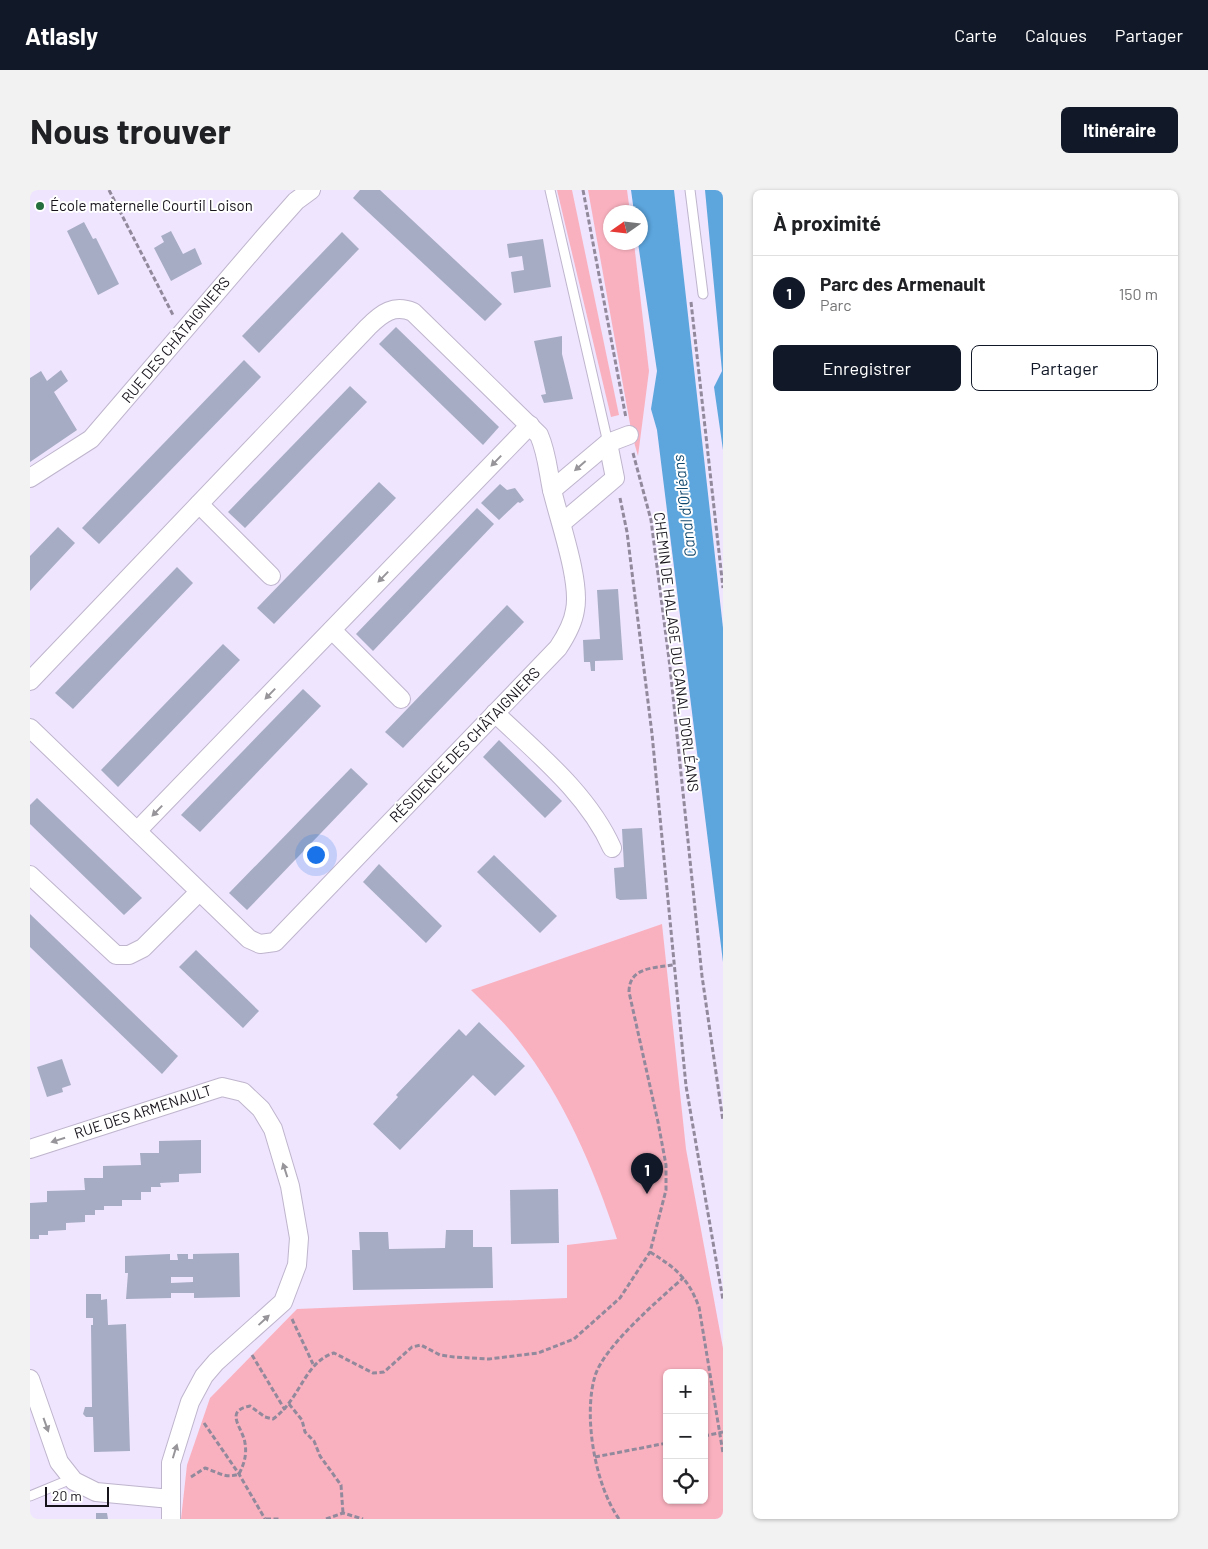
<!DOCTYPE html>
<html lang="fr">
<head>
<meta charset="utf-8">
<style>
	body { margin:0; font-family:Barlow,sans-serif; background:#f2f2f2; color:#202124 }
	.controls { position:absolute; right:15px; bottom:15px; display:grid; overflow:hidden; border-radius:8px; box-shadow:0 1px 4px #0004 }
	.controls button { width:45px; height:45px; display:grid; place-items:center; padding:0; border:0; border-bottom:1px solid #e0e0e0; background:#fff; color:#202124; font:25px sans-serif }
	.compass { position:absolute; left:573px; top:15px; width:45px; height:45px; border-radius:50%; background:#fff; box-shadow:0 1px 4px #0004; rotate:256deg }
	.scale { position:absolute; left:15px; bottom:12px; width:64px; box-sizing:border-box; padding-left:5px; border:2px solid #18141c; border-top:0; font-size:14px; line-height:18px; white-space:nowrap; color:#18141c; -webkit-text-stroke:4px #fff; paint-order:stroke }
	.you { position:absolute; left:285px; top:664px; width:18px; height:18px; margin:-12px; border:4px solid #fff; border-radius:50%; background:#1a73e8; box-shadow:0 0 0 8px #1a73e833 }
	.badge { display:grid; place-items:center; width:32px; height:32px; border-radius:50%; background:#111827; color:#fff; font-size:16px; font-weight:700 }
	.pin { position:absolute; translate:-50% -41px; filter:drop-shadow(0 1px 2px #0008) }
	.pin::after { content:''; position:absolute; top:26px; width:18px; height:15px; background:inherit; clip-path:polygon(0 0,100% 0,50% 100%) }
	.list { margin:0; padding:0; list-style:none }
	h2 { display:flex; justify-content:space-between; align-items:center; height:65px; margin:0; padding:0 20px; font-size:21px }
	h2 small { font-size:16px; font-weight:400; color:#757577 }
	.list li { display:grid; grid-template-columns:32px 1fr auto; gap:15px; align-items:center; box-sizing:border-box; height:75px; padding:0 20px; border-top:1px solid #e0e0e0 }
	.list b { display:block; font-size:19px; white-space:nowrap }
	.list p { margin:0; font-size:16px; white-space:nowrap; color:#757577 }
	.list em { font-size:16px; font-style:normal; color:#757577 }
	.actions { display:flex; gap:10px; padding:15px 20px }
	.actions a { flex:1; padding:11px 0; border:1px solid #111827; border-radius:8px; text-align:center; font-size:18px; color:#111827 }
	.actions .main { background:#111827; color:#fff }
	.icon { flex:none; width:28px; height:28px; fill:none; stroke:currentColor; stroke-width:2; stroke-linecap:round; stroke-linejoin:round }
	.map { position:relative; flex:none; width:693px; height:1329px; overflow:hidden; border-radius:8px }
	header { display:flex; align-items:center; gap:30px; box-sizing:border-box; height:70px; padding:0 25px; background:#111827; color:#fff }
	header strong { font-size:24px }
	nav { display:flex; gap:28px; margin-inline-start:auto; font-size:18px }
	.intro { display:flex; align-items:center; justify-content:space-between; box-sizing:border-box; height:120px; padding:0 30px }
	h1 { margin:0; font-size:35px }
	.button { padding:12px 22px; border-radius:8px; background:#111827; color:#fff; font-size:18px; font-weight:700 }
	main { display:flex; gap:30px; padding:0 30px }
	aside { flex:1; background:#fff; border-radius:8px; box-shadow:0 1px 4px #0004 }
	.map>svg:first-child { display:block }
	.green { fill:#fab1bf; fill-rule:evenodd }
	.water { fill:#5ca5dd }
	.building { fill:#a6acc4; fill-rule:evenodd }
	.lines { fill:none; stroke-linecap:round; stroke-linejoin:round }
	.service-casing { stroke:#bfb5cd; stroke-width:11 }
	.minor-casing { stroke:#bfb5cd; stroke-width:20 }
	.path { stroke:#928a9c; stroke-width:3; stroke-dasharray:5 2.5; stroke-linecap:butt }
	.service { stroke:#fff; stroke-width:9 }
	.minor { stroke:#fff; stroke-width:18 }
	.oneway { fill:#979599 }
	.poi-dot { fill:#246f3d; stroke:#fff; stroke-width:2 }
	.labels { text-anchor:middle; stroke-width:4; stroke-linejoin:round; paint-order:stroke }
	.poi-label { font-size:15px; fill:#18141c; stroke:#fff; text-anchor:start }
	.street-label { font-size:15px; fill:#18141c; stroke:#fff }
	.water-label { font-size:16px; font-style:italic; fill:#12496e; stroke:#fff }
</style>
</head>
<body>
<header>
<strong>Atlasly</strong>
<nav><a>Carte</a><a>Calques</a><a>Partager</a></nav>
</header>
<div class="intro"><h1>Nous trouver</h1><a class="button">Itinéraire</a></div>
<main>
<div class="map">
<svg width="693" height="1329" viewBox="0 0 693 1329">
	<rect width="100%" height="100%" fill="#efe5fe"/>
	<g class="green">
		<path d="M527,0H542L589,225L581,227Z"/>
		<path d="M558,0H597L600,22H580V52L604,53L619,181L608,266L602,245Z"/>
		<path d="M632,734L656,959L693,1158V1329H151L157,1275L180,1208L267,1119L537,1108V1055L587,1049C564,979 534,908 488,850C474,832 457,816 441,800ZM637,1183H674V1310H637Z"/>
	</g>
	<g class="water">
		<path d="M601,0H644L693,438V772L627,240L621,219L627,181L608,53L610,52V22H604Z"/>
		<path d="M675,0H693V260L684,197L692,181Z"/>
	</g>
	<g class="building">
		<path d="M330,0H350L472,114L455,131L323,8Z"/>
		<path d="M54,32L63,49L66,48L89,94L68,105L37,41Z"/>
		<path d="M141,41L153,64L165,58L172,74L141,91L124,58L134,52L131,46Z"/>
		<path d="M312,42L329,59L229,163L212,146Z"/>
		<path d="M513,49L521,97L484,103L481,82L494,80L492,66L479,68L477,54Z"/>
		<path d="M366,137L469,237L453,255L349,154Z"/>
		<path d="M532,146V164L543,209L514,213L511,205L516,204L504,151Z"/>
		<path d="M214,170L231,187L69,354L52,338Z"/>
		<path d="M31,180L38,191L24,202L47,240L0,272V188L11,181L17,191Z"/>
		<path d="M320,196L337,212L215,338L198,322Z"/>
		<path d="M349,292L366,308L244,434L227,418Z"/>
		<path d="M470,294L477,300L485,298L494,310L490,313L488,312L469,330L451,313Z"/>
		<path d="M447,318L464,334L343,461L326,444Z"/>
		<path d="M28,337L45,353L0,401V366Z"/>
		<path d="M147,377L163,393L43,519L25,503Z"/>
		<path d="M588,399L593,470L565,471V481H561L560,472H554L553,450L570,449L567,400Z"/>
		<path d="M477,415L494,432L373,558L355,542Z"/>
		<path d="M193,454L210,470L88,597L71,580Z"/>
		<path d="M273,499L291,516L170,642L151,625Z"/>
		<path d="M469,550L532,611L515,628L453,567Z"/>
		<path d="M321,578L338,594L217,720L199,703Z"/>
		<path d="M7,608L112,708L94,725L0,634V615Z"/>
		<path d="M612,638L617,709L590,710L586,708L584,678L594,677L592,639Z"/>
		<path d="M464,665L527,726L510,743L447,682Z"/>
		<path d="M349,674L412,736L396,753L333,692Z"/>
		<path d="M0,724L148,866L132,884L0,757Z"/>
		<path d="M166,760L229,821L213,838L149,777Z"/>
		<path d="M449,832L495,876L465,906L443,885L370,960L343,934L368,907L366,905L429,839L436,846Z"/>
		<path d="M32,869L41,895L32,898L33,902L17,907L7,877Z"/>
		<path d="M171,950V983L149,984V992L130,993L131,997H121V1002H111V1010H92V1016H74V1020H65V1025H55V1032L36,1033V1040L18,1041V1045H9V1049H0V1013L17,1012V1001L55,1000L54,988H73V976L111,975L110,963H129V951Z"/>
		<path d="M528,999L529,1053L481,1054L480,1000Z"/>
		<path d="M416,1040H443V1057H462L463,1098L323,1100L322,1060H330L329,1042H358L359,1059L415,1058Z"/>
		<path d="M209,1063L210,1107L164,1108V1103H141V1108L96,1109L98,1083H95V1066L140,1064V1070H148L147,1064H158V1069H163V1064ZM141,1087H163V1092L141,1093Z"/>
		<path d="M56,1104H71V1110L77,1109L78,1135L96,1134L100,1261L64,1262L63,1227H56L53,1224L55,1217H62L61,1135H63V1128H56Z"/>
		<path d="M66,1323H77L78,1329H66Z"/>
	</g>
	<g class="lines">
		<g class="service-casing">
			<g id="service">
				<path d="M520,0L578,253"/>
				<path d="M660,0L673,104"/>
				<path d="M0,1306L34,1292L40,1286"/>
			</g>
		</g>
		<g class="minor-casing">
			<g id="minor">
				<path d="M0,288L61,249L235,46L266,11L281,0"/>
				<path d="M522,300L578,253L599,245"/>
				<path d="M169,314L241,386"/>
				<path d="M532,333L585,288L578,253"/>
				<path d="M302,440L371,509"/>
				<path d="M0,491L338,137C352,123 364,114 383,122L509,245C517,263 518,281 522,300C529,330 551,391 545,420C543,434 536,446 528,458L245,752L230,754L219,749L0,538"/>
				<path d="M465,523C507,563 558,604 582,658"/>
				<path d="M107,641L500,235"/>
				<path d="M0,685L86,765H99L113,758L169,702"/>
				<path d="M0,959L192,897L213,902L231,919L243,939L260,996L269,1048L267,1075L253,1112L186,1172L174,1186L160,1212L141,1273V1329"/>
				<path d="M0,1189L29,1272L44,1291L66,1302L141,1309"/>
			</g>
		</g>
		<g class="path">
			<path d="M79,0L143,125"/>
			<path d="M553,0L596,228"/>
			<path d="M661,112L693,398"/>
			<path d="M603,263L621,330L640,477L672,786L693,931"/>
			<path d="M590,308L597,342L622,544L656,896L693,1110"/>
			<path d="M620,1062C646,1078 658,1088 669,1117L693,1263"/>
			<path d="M262,1129L283,1174"/>
			<path d="M222,1165L255,1220"/>
			<path d="M259,1214L272,1230L275,1242L284,1251L290,1266L311,1295L313,1323"/>
			<path d="M174,1233L209,1284L235,1329"/>
			<path d="M674,1246L693,1242"/>
			<path d="M565,1267L637,1253"/>
			<path d="M161,1287L175,1278C188,1282 195,1289 209,1284C214,1274 217,1265 215,1253C213,1238 193,1221 220,1216L235,1227L243,1229C271,1209 274,1172 304,1163L343,1183L354,1182L382,1157L391,1155L410,1165L424,1167L459,1169L508,1163L544,1149L590,1108L620,1062L636,1000V975L628,932L599,802C599,777 624,778 643,775"/>
			<path d="M236,1329H249"/>
			<path d="M296,1329L313,1323L333,1329"/>
			<path d="M589,1329C565,1295 553,1226 565,1186C574,1156 630,1109 654,1087"/>
		</g>
		<use href="#service" class="service"/>
		<use href="#minor" class="minor"/>
	</g>
	<defs><path id="oneway-solid" d="M-6-.8H1V-3.2L6.5 0L1 3.2V.8H-6Z" transform="scale(1.25)"/></defs>
	<g class="oneway">
		<use href="#oneway-solid" transform="translate(466 271) rotate(134)"/>
		<use href="#oneway-solid" transform="translate(550 276) rotate(139)"/>
		<use href="#oneway-solid" transform="translate(353 387) rotate(134)"/>
		<use href="#oneway-solid" transform="translate(240 504) rotate(134)"/>
		<use href="#oneway-solid" transform="translate(127 621) rotate(134)"/>
		<use href="#oneway-solid" transform="translate(28 950) rotate(162)"/>
		<use href="#oneway-solid" transform="translate(255 980) rotate(-108)"/>
		<use href="#oneway-solid" transform="translate(234 1130) rotate(-43)"/>
		<use href="#oneway-solid" transform="translate(16 1235) rotate(70)"/>
		<use href="#oneway-solid" transform="translate(145 1261) rotate(-73)"/>
	</g>
	<circle class="poi-dot" cx="10" cy="16" r="5"/>
	<g class="labels">
		<g class="poi-label">
			<text x="20" y="21">École maternelle Courtil Loison</text>
		</g>
		<g class="street-label">
			<text transform="translate(146 150) rotate(-50)" y="5">RUE DES CHÂTAIGNIERS</text>
			<text transform="translate(646 462) rotate(83)" y="5">CHEMIN DE HALAGE DU CANAL D'ORLÉANS</text>
			<text transform="translate(435 555) rotate(-46)" y="5">RÉSIDENCE DES CHÂTAIGNIERS</text>
			<text transform="translate(113 922) rotate(-18)" y="5">RUE DES ARMENAULT</text>
		</g>
		<g class="water-label">
			<text transform="translate(654 316) rotate(-97)" y="6">Canal d'Orléans</text>
		</g>
	</g>
</svg>
<div class="controls">
<button>+</button>
<button>−</button>
<button><svg class="icon" aria-label="locate" viewBox="0 0 24 24"><circle cx="12" cy="12" r="6"/><path d="M12 2v4M12 18v4M2 12h4M18 12h4"/></svg></button>
</div>
<svg class="compass" viewBox="-18 -18 36 36"><path d="M0-13l5 13h-10z" fill="#e53935"/><path d="M0 13l5-13h-10z" fill="#757577"/></svg>
<div class="scale">20 m</div>
<div class="you"></div>
<div class="pin badge" style="left:617px;top:1004px">1</div>
</div>
<aside>
<h2>À proximité<small></small></h2>
<ul class="list">
<li><span class="badge">1</span><div><b>Parc des Armenault</b><p>Parc</p></div><em>150 m</em></li>
</ul>
<div class="actions"><a class="main">Enregistrer</a><a>Partager</a></div>
</aside>
</main>
</body>
</html>
